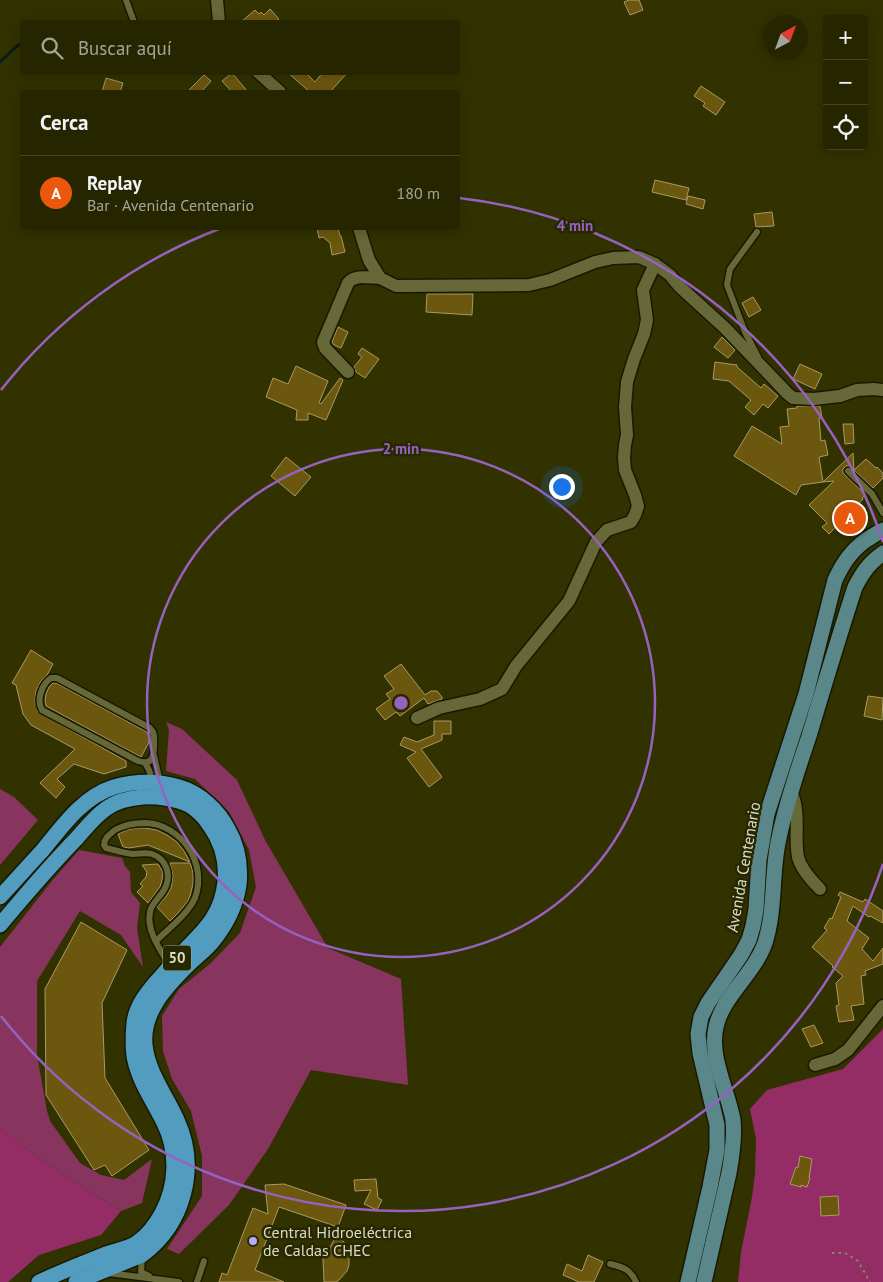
<!DOCTYPE html>
<html lang="es">
<head>
<meta charset="utf-8">
<style>
	body { margin:0; font-family:"PT Sans",sans-serif; background:#2d2e0a; color:#f1f3f6 }
	.controls { position:absolute; right:15px; top:15px; display:grid; overflow:hidden; border-radius:5px; box-shadow:0 2px 12px #0003 }
	.controls button { width:45px; height:45px; display:grid; place-items:center; padding:0; border:0; border-bottom:1px solid #424322; background:#252600; color:#f1f3f6; font:25px sans-serif }
	.compass { position:absolute; left:763px; top:15px; width:45px; height:45px; border-radius:50%; background:#252600; box-shadow:0 2px 12px #0003; rotate:41deg }
	.you { position:absolute; left:561px; top:486px; width:18px; height:18px; margin:-12px; border:4px solid #fff; border-radius:50%; background:#1a73e8; box-shadow:0 0 0 8px #1a73e833 }
	.badge { display:grid; place-items:center; width:32px; height:32px; border-radius:50%; background:#ea580c; color:#fff; font-size:16px; font-weight:700 }
	.pin { position:absolute; translate:-50% -50%; border:2px solid #fff; box-shadow:0 1px 5px #0006 }
	.list { margin:0; padding:0; list-style:none }
	h2 { display:flex; justify-content:space-between; align-items:center; height:65px; margin:0; padding:0 20px; font-size:21px }
	h2 small { font-size:16px; font-weight:400; color:#a3a599 }
	.list li { display:grid; grid-template-columns:32px 1fr auto; gap:15px; align-items:center; box-sizing:border-box; height:75px; padding:0 20px; border-top:1px solid #424322 }
	.list b { display:block; font-size:19px; white-space:nowrap }
	.list p { margin:0; font-size:16px; white-space:nowrap; color:#a3a599 }
	.list em { font-size:16px; font-style:normal; color:#a3a599 }
	.icon { flex:none; width:28px; height:28px; fill:none; stroke:currentColor; stroke-width:2; stroke-linecap:round; stroke-linejoin:round }
	.map { position:relative; flex:none; width:883px; height:1282px; overflow:hidden }
	.search { position:absolute; background:#252600; box-shadow:0 2px 12px #0003; left:20px; top:20px; width:440px; height:55px; display:flex; align-items:center; gap:12px; box-sizing:border-box; padding:0 18px; border-radius:5px; color:#a3a599; font-size:19px }
	.panel { position:absolute; background:#252600; box-shadow:0 2px 12px #0003; left:20px; top:90px; width:440px; height:140px; border-radius:5px }
	.map>svg:first-child { display:block }
	.green { fill:#87355f }
	.forest { fill:#942d65 }
	.lines { fill:none; stroke-linecap:round; stroke-linejoin:round }
	.stream { stroke:#071c15; stroke-width:3 }
	.building { fill:#6c570e; stroke:#aa9967 }
	.lane-casing { stroke:#181902; stroke-width:9 }
	.street-casing { stroke:#181902; stroke-width:15 }
	.primary-casing { stroke:#181902; stroke-width:18 }
	.highway-casing { stroke:#181902; stroke-width:18 }
	.path { stroke:#878963; stroke-width:2; stroke-dasharray:2.5 4; stroke-linecap:butt }
	.lane { stroke:#666837; stroke-width:6 }
	.street { stroke:#666837; stroke-width:12 }
	.primary { stroke:#5a8789; stroke-width:15 }
	.highway { stroke:#529cc0; stroke-width:15 }
	.ring { fill:none; stroke:#9761c0; stroke-width:2.5 }
	.poi-dot { fill:#b7abf7; stroke:#272802; stroke-width:2 }
	.labels { text-anchor:middle; stroke-width:5; stroke-linejoin:round; paint-order:stroke }
	.shield { fill:#272802; stroke:#a4a688; stroke-width:1 }
	.shield-label { font-size:15px; font-weight:bold; fill:#d9dcc2 }
	.street-label { font-size:16px; fill:#d9dcc2; stroke:#272802 }
	.poi-label { font-size:16px; fill:#d9dcc2; stroke:#272802; text-anchor:start }
	.centre { fill:#9761c0; stroke:#272802; stroke-width:2.5 }
	.ring-label { font-size:15px; text-anchor:middle; font-weight:bold; fill:#9761c0; stroke:#272802; stroke-width:5; stroke-linejoin:round; paint-order:stroke }
</style>
</head>
<body>
<div class="map">
<svg width="883" height="1282" viewBox="0 0 883 1282">
	<rect width="100%" height="100%" fill="#313200"/>
	<g class="green">
		<path d="M166,722L182,729L237,780L265,840L328,948L401,979L408,1085L311,1070L268,1149L229,1205L179,1254L167,1249L202,1196V1156L191,1111L172,1079L163,1051L162,1016L179,989L211,963L240,933L256,887L249,850L229,812L195,779L166,771L169,730Z"/>
		<path d="M0,789L14,797L38,820L0,865Z"/>
		<path d="M79,850L122,858L125,866L130,872L131,892L140,903L137,928L143,967L121,935L80,911L37,981V1055L47,1111L50,1121L80,1163L101,1175L124,1180L152,1159L142,1203L121,1211C80,1185 38,1159 0,1128V947L51,882Z"/>
	</g>
	<g class="forest">
		<path d="M883,1029V1282H738L741,1252L752,1197L755,1174L756,1139L750,1109L767,1090L843,1069Z"/>
		<path d="M0,1128C38,1159 80,1185 121,1211L101,1235L39,1255L8,1282H0Z"/>
	</g>
	<g class="lines">
		<path class="stream" d="M0,62L17,46L22,44"/>
	</g>
	<g class="building">
		<path d="M629,0H639L643,10L630,15L624,2Z"/>
		<path d="M270,9L279,19L275,22H241L255,10L259,14L261,12L264,15Z"/>
		<path d="M287,72H305L315,82L323,72H348L330,92H310Z"/>
		<path d="M232,73L248,92H232L222,81Z"/>
		<path d="M204,75L211,81L201,92H187Z"/>
		<path d="M106,78L123,83L120,92H102Z"/>
		<path d="M701,86L725,102L716,115L703,106L705,103L694,96Z"/>
		<path d="M655,180L689,188L686,200L652,192Z"/>
		<path d="M688,196L705,200L703,209L686,204Z"/>
		<path d="M772,212L774,226L756,227L754,214Z"/>
		<path d="M317,228H338L340,236H341L345,252L332,255L330,243L323,237L319,238Z"/>
		<path d="M427,294H473L472,315L426,312Z"/>
		<path d="M753,297L761,310L749,317L742,303Z"/>
		<path d="M338,327L348,332L341,348L334,345L332,342Z"/>
		<path d="M722,337L735,350L728,358L714,347Z"/>
		<path d="M362,348L379,359L365,378L356,372L354,367L362,357L358,354Z"/>
		<path d="M715,362L737,365V367L761,388L764,384L778,396L768,408L763,404L754,415L745,407L751,400L729,381L713,379Z"/>
		<path d="M800,364L822,374L815,389L793,379Z"/>
		<path d="M296,366L328,381L319,403L321,404L340,378L343,380L326,420L308,413V420H296L297,410L266,397L273,378L288,384Z"/>
		<path d="M797,406H820L822,418H819L821,441L825,440L828,455L819,457L823,482L801,485L796,495L734,456L752,426L782,444L780,427L789,426L787,409L797,408Z"/>
		<path d="M843,424H853L854,443L845,444Z"/>
		<path d="M853,453L854,470L850,466H846L843,469V473L866,495L862,498L863,499L829,534L822,527L827,523L809,505L834,481L823,482Z"/>
		<path d="M286,457L311,477L295,496L271,476Z"/>
		<path d="M866,459L876,468L877,467L883,473V478L873,488L854,470Z"/>
		<path d="M31,650L53,664L47,675L41,681L36,691L35,702L38,712L126,761V767L104,774L74,764L57,779L65,787L56,798L40,783L75,749L31,725L23,714L16,685L12,683Z"/>
		<path d="M401,664L425,695L431,691H437L442,697V699L428,704L424,698L400,716L396,712L385,720L376,709L390,699L386,694L394,689L384,676Z"/>
		<path d="M53,683H56L147,732L149,736V742L141,757L46,706L45,701L46,694L49,687Z"/>
		<path d="M868,696L883,698L882,720L864,716Z"/>
		<path d="M434,721H451V734H442V740L421,749L442,777L429,787L407,758L416,752L400,745L404,737L417,742L434,735Z"/>
		<path d="M137,828H145L157,830L167,835L177,842L184,851L190,862L148,845L129,848L123,847L118,834L127,830Z"/>
		<path d="M170,863H190L193,872V884L190,896L188,901L179,912L170,921L157,907L167,895L171,888L173,876Z"/>
		<path d="M158,864L163,872L162,880L160,887L148,903L137,892L143,886L140,884L146,877L147,872L142,865Z"/>
		<path d="M840,892L863,902L865,899L883,911V923L870,916L869,917L853,906L847,921L869,938L862,949L873,961L883,948V964L865,971L866,975L861,976L864,1004L851,1006L854,1020L839,1022L836,1006L839,1005L836,983L843,976L832,967L833,966L812,947L827,930L824,928L830,918L832,919L841,897L838,895Z"/>
		<path d="M81,922L127,950L102,1003L105,1078L149,1150L112,1176L105,1165L94,1170L46,1095L45,989Z"/>
		<path d="M814,1025L823,1043L811,1047L802,1029Z"/>
		<path d="M800,1156L812,1159L809,1178H810L807,1187L801,1185V1187L790,1184L796,1167L798,1168Z"/>
		<path d="M376,1179L378,1198L382,1200L377,1210L364,1204L371,1190L355,1191L354,1180Z"/>
		<path d="M284,1184L346,1205L338,1227L279,1207L255,1270L284,1282H219L222,1273L227,1275L253,1208L268,1214L265,1185Z"/>
		<path d="M838,1196L839,1215L821,1216L820,1197Z"/>
		<path d="M337,1235L344,1242L347,1247L349,1257V1265L347,1271L339,1280L336,1282H324L323,1259Z"/>
		<path d="M588,1255L603,1262L594,1282H579L563,1275L567,1264L582,1271Z"/>
	</g>
	<g class="lines">
		<g class="lane-casing">
			<g id="lane">
				<path d="M126,0L134,22"/>
				<path d="M757,232L730,269L727,285L745,332L758,357"/>
				<path d="M848,471L872,494L883,513"/>
				<path d="M51,678H57L150,728C155,733 154,737 154,744C154,756 153,766 138,761L42,710C36,700 42,684 51,678Z"/>
				<path d="M154,756L160,782"/>
				<path d="M145,763C149,770 152,774 150,782"/>
				<path d="M156,941C168,929 188,914 195,898C208,863 181,824 145,823C134,823 124,825 115,830C109,835 105,837 104,845L106,848C115,850 124,853 133,854C139,854 146,852 152,854C166,859 171,873 166,886C163,895 151,903 150,912C146,931 161,951 170,966"/>
				<path d="M142,1256L141,1272L149,1276"/>
				<path d="M610,1264C623,1267 630,1269 636,1282"/>
				<path d="M108,1273L179,1282"/>
				<path d="M197,1282L204,1261"/>
			</g>
		</g>
		<g class="street-casing">
			<g id="street">
				<path d="M217,0L219,22"/>
				<path d="M258,72L280,92"/>
				<path d="M359,228L369,260L380,278L396,286L529,285L550,280L595,262L613,258L639,257L655,264L670,275L679,286L725,328L788,394L793,398L814,399L840,396L857,390L874,389L883,390"/>
				<path d="M348,372L325,348L323,342L348,283C355,274 370,278 380,278"/>
				<path d="M417,718L439,708L480,699L502,689L516,666L569,601L596,542L607,530L631,522L635,515L638,506L635,495L625,470L624,458L625,445L627,435L625,407L627,382L634,359L644,334L647,320L643,290L655,264"/>
				<path d="M791,791C793,797 796,803 796,810C798,825 795,841 798,857C801,869 811,880 820,889"/>
				<path d="M815,1065L835,1059L848,1050L883,1006"/>
			</g>
		</g>
		<g class="primary-casing">
			<g id="primary">
				<path d="M688,1282L710,1187L717,1150V1125L700,1053L698,1034L701,1017L708,1003L741,955L749,940L753,926L756,909L759,860L767,814L806,694L835,580C843,563 851,551 866,540C872,537 877,532 883,530"/>
				<path d="M704,1282L729,1173C732,1156 735,1137 733,1120C728,1091 709,1057 716,1027C722,997 754,974 765,943C776,908 771,872 779,838C786,803 798,769 809,736C824,686 839,636 855,587C863,572 869,563 883,553"/>
			</g>
		</g>
		<g class="highway-casing">
			<g id="highway">
				<path d="M0,897C14,882 28,866 42,851C62,827 82,797 114,787C135,781 158,781 179,787C200,793 218,810 228,829C238,846 241,865 239,885C236,906 226,925 213,941C206,950 196,957 188,965C166,987 142,1012 145,1045C148,1073 166,1095 177,1120C199,1168 184,1224 142,1255L76,1282"/>
				<path d="M0,925C25,895 50,866 77,838C86,828 95,816 107,808C117,801 130,798 143,797C156,796 177,799 189,805C197,810 205,818 210,826C222,843 227,862 225,882C221,918 202,932 179,956C171,964 164,974 156,982C146,994 136,1006 134,1023C133,1035 132,1049 135,1061C140,1083 154,1102 164,1123C178,1151 177,1185 162,1213C156,1224 148,1235 138,1242C129,1249 117,1250 106,1254C84,1263 61,1272 39,1282"/>
			</g>
		</g>
		<path class="path" d="M832,1253H845L858,1261L870,1282"/>
		<use href="#lane" class="lane"/>
		<use href="#street" class="street"/>
		<use href="#primary" class="primary"/>
		<use href="#highway" class="highway"/>
	</g>
	<g class="ring">
		<circle cx="401" cy="703" r="254"/>
		<path d="M883 864A508 508 0 0 1 1 1016M1 390A508 508 0 0 1 219 229M459 198A508 508 0 0 1 883 542"/>
	</g>
	<circle class="poi-dot" cx="253" cy="1241" r="5"/>
	<g class="labels">
		<rect class="shield" x="163" y="945.5" width="28" height="25" rx="4"/>
		<g class="shield-label">
			<text x="177" y="963">50</text>
		</g>
		<g class="street-label">
			<text transform="translate(743 867) rotate(-80)" y="6">Avenida Centenario</text>
		</g>
		<g class="poi-label">
			<text x="263" y="1238">Central Hidroeléctrica<tspan x="263" dy="18">de Caldas CHEC</tspan></text>
		</g>
	</g>
	<circle cx="401" cy="703" r="8" class="centre"/>
	<g class="ring-label">
		<text x="575" y="231">4 min</text>
		<text x="401" y="454">2 min</text>
	</g>
</svg>
<div class="controls">
<button>+</button>
<button>−</button>
<button><svg class="icon" aria-label="locate" viewBox="0 0 24 24"><circle cx="12" cy="12" r="6"/><path d="M12 2v4M12 18v4M2 12h4M18 12h4"/></svg></button>
</div>
<svg class="compass" viewBox="-18 -18 36 36"><path d="M0-13l5 13h-10z" fill="#e53935"/><path d="M0 13l5-13h-10z" fill="#a3a599"/></svg>
<div class="you"></div>
<div class="pin badge" style="left:850px;top:518px">A</div>
<div class="search"><svg class="icon" aria-label="search" viewBox="0 0 24 24"><circle cx="10" cy="10" r="6"/><path d="M15 15l6 6"/></svg>Buscar aquí</div>
<section class="panel">
<h2>Cerca<small></small></h2>
<ul class="list">
<li><span class="badge">A</span><div><b>Replay</b><p>Bar · Avenida Centenario</p></div><em>180 m</em></li>
</ul>
</section>
</div>
</body>
</html>
